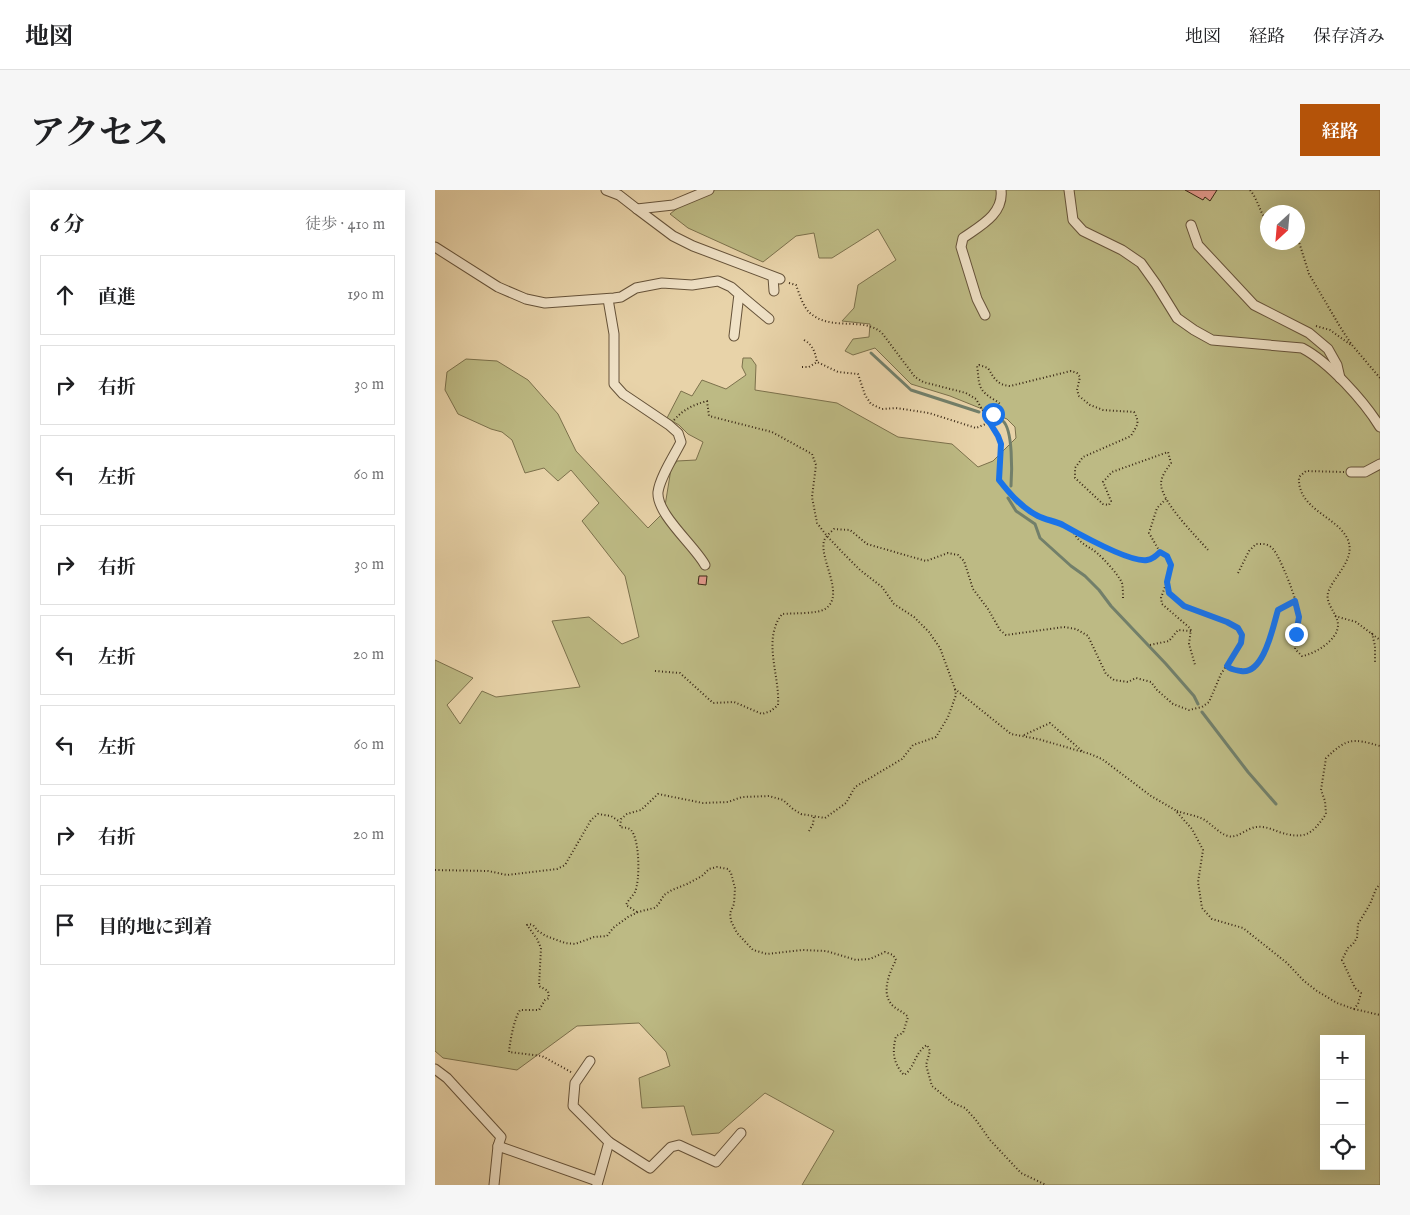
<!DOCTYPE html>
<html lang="ja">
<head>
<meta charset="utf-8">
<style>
	body { margin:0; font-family:"IM FELL English","Noto Serif JP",serif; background:#f6f6f6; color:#202124 }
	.controls { position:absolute; right:15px; bottom:15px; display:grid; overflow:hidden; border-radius:0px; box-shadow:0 5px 20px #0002 }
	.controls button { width:45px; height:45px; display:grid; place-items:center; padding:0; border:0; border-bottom:1px solid #e0e0e0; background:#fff; color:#202124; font:25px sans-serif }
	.compass { position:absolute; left:825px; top:15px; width:45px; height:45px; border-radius:50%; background:#fff; box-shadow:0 5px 20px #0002; rotate:206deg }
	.stop { position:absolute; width:15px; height:15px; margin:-11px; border:4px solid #1a73e8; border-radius:50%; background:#fff }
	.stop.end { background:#1a73e8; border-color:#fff; box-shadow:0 1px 5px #0008 }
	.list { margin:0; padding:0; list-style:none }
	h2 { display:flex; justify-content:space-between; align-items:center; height:65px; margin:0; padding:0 20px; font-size:21px }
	h2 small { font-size:16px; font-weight:400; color:#757577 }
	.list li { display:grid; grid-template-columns:32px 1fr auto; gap:15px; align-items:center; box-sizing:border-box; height:80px; margin:0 10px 10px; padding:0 10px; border:1px solid #e0e0e0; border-radius:0px }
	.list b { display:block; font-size:19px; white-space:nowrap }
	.list em { font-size:16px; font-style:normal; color:#757577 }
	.icon { flex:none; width:28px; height:28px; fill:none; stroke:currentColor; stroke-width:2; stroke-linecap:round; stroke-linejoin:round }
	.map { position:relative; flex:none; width:945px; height:995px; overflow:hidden; border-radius:0px }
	header { display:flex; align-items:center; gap:30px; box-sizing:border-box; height:70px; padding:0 25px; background:#fff; border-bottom:1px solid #e0e0e0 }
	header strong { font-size:24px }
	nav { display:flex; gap:28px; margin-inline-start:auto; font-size:18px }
	.intro { display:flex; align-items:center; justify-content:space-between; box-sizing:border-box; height:120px; padding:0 30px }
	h1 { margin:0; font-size:35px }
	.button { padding:12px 22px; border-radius:0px; background:#b45309; color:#fff; font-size:18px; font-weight:700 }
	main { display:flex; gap:30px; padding:0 30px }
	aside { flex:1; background:#fff; border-radius:0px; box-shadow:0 5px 20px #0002 }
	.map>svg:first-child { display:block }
	.green { fill:#bdba84; stroke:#7c714c; fill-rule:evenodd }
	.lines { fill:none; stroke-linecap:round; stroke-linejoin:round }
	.stream { stroke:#727f6a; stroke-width:3 }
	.building { fill:#e2998c; stroke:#3a2815 }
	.street-casing { stroke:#66533a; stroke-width:11 }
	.path { stroke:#3a2815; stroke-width:2; stroke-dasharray:1 2.5; stroke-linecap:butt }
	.street { stroke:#f0e2c7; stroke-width:9 }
	.route { stroke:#1a73e8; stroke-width:6 }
</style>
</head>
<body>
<header>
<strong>地図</strong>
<nav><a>地図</a><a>経路</a><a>保存済み</a></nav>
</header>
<div class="intro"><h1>アクセス</h1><a class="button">経路</a></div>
<main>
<aside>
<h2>6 分<small>徒歩 · 410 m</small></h2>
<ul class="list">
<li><svg class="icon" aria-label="ahead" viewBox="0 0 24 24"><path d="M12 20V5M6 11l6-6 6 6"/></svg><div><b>直進</b></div><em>190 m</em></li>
<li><svg class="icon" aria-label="right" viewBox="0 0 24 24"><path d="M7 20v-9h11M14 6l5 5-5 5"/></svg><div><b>右折</b></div><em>30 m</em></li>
<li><svg class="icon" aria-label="left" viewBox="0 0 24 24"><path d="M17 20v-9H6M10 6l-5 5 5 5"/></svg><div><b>左折</b></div><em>60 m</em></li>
<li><svg class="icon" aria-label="right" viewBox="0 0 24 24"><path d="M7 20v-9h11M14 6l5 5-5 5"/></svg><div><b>右折</b></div><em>30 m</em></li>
<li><svg class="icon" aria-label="left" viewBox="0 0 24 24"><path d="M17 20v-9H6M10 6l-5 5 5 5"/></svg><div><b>左折</b></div><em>20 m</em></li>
<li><svg class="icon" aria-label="left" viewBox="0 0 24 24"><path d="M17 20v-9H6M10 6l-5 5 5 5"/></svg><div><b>左折</b></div><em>60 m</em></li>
<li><svg class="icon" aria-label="right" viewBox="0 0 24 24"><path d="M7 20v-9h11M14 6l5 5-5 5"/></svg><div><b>右折</b></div><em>20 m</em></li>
<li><svg class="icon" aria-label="arrive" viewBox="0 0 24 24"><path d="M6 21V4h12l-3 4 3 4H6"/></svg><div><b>目的地に到着</b></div></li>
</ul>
</aside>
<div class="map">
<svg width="945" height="995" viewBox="0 0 945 995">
	<rect width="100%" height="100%" fill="#e8d3a9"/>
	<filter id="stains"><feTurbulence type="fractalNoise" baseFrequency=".004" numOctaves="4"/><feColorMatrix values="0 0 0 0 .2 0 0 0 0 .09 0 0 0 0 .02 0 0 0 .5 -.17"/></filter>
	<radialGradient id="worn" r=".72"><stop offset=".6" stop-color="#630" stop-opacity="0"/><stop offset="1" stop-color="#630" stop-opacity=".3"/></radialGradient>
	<path class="green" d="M265,0H945V995H367L399,941L330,903L284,943L257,945L249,916L207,918L204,888L235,876L231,862L204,833L142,836L82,880L8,868L0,861V470L38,488L12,515L25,534L47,501L61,507L145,497L117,431L154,427L187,454L204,447L190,386L147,331L164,313L136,280L123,291L109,278L90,283L77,250L67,242L56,239L23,224L10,200L12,182L31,169L62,171L93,190L123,224L141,261L213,338L229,322L236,279L242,271L261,270L268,252L253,244L244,235L232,228L246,201L257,206L267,190L291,199L311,185L307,177L308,168H316L321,175L320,200L402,213L463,247L517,254L543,277L558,271L581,248L580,237L572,229L515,206L476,194L440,158L418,165L410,161L418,149L434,147L435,134L407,131L419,118L423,95L461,70L443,39L397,68H384L379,43L361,46L328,72L253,38L235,24ZM832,22H862V52H832ZM889,849H926V976H889Z"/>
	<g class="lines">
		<g class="stream">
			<path d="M436,163L476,200L544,222"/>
			<path d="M557,226C560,228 565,229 568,231C578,240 577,282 576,296"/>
			<path d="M573,308L581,321L600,334L605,348L636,376L650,386L664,400L676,416L731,474L759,506L763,514"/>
			<path d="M767,522L813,582L841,614"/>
		</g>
	</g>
	<g class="building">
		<path d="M750,0H782L775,11L770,7L768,10Z"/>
		<path d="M264,386H272L271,395L263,394Z"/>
	</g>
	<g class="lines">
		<g class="street-casing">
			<g id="street">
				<path d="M171,0L184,5L202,19L238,15L274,0"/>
				<path d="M634,0L638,30L648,41L687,60L706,73L721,94L742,128L759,140L777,150L867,158C894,172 929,211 945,237"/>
				<path d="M202,19L238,46L258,56L345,89"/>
				<path d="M756,35L763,55L819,115L874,143L893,159L902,175L905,188"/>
				<path d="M0,57L63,97L91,109L110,113L179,108L186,107L201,98L227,93L257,95L283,91L296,97L304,104L299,146"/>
				<path d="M338,87L339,101"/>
				<path d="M304,104L334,129"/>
				<path d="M173,109L179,144V194L188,204L234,235L243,243L246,252C239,266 225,287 223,302C221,324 260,356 270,375"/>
				<path d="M550,125L542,109L526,57L528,48C545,36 569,24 566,0"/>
				<path d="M916,282H930L945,274"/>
				<path d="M155,871L140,893L138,916L174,952L162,995"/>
				<path d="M0,879L12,888L66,947L63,956L59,995"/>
				<path d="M174,952L215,978L236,957L244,955L281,972L306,943"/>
				<path d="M63,956L162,991"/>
			</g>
		</g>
		<g class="path">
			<path d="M815,0C823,9 824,22 832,30"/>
			<path d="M862,51L864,52L874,84L907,140L917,155L945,188"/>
			<path d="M354,93L361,95C364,103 368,117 375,123C397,142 428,126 447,143L480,187L488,192L531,203L541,209L563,246L566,255L564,290C575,304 587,319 603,326C611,330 620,331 628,335C645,344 696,373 712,370C718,369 721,366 725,362"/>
			<path d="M881,136L895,140L916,155"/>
			<path d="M369,150C378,155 380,162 382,172"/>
			<path d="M367,177H374L382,172L403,182L423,184L430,205L436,214L447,219L461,218L494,223L541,238L553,233"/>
			<path d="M550,225C557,225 564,222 565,214C561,210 555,208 551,204C542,197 544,186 542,176L544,175L553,178C559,188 562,195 575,196L636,181L642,183L645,187L642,200L644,206L655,215L668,220L699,222C706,234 701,236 696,246L648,267L640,278V288L668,314L674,315L676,311L668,292L677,282L733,262L736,273C732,279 726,286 726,294C727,313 761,346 773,360"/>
			<path d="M239,230C249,219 258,215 272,211L274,226L337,242L377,264L381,275L377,307L382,333L392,346L408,363L425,380L447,397L459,414L479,427L494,442L505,458L520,499L576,544L603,549L655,564L667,569L716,606L740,620L757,639L768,660L763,692L767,718L777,729L808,738L852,773L869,791L882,801L902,813L919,819L923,814L926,803L920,798L907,770L913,758L918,754L922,748L923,734L935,714L941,699L945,694"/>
			<path d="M639,343C646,355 652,355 662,363C669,369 683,384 687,393C688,398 688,404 688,409"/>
			<path d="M803,383L814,361L821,354C826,354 831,353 836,357C844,362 865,417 864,428C864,438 861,448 860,459L867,466C880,464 903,450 903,435C903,423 888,413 894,400C901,384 922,367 912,348C901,326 862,319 864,287L871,281L909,282"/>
			<path d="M731,394L726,408L727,414L756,439L754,454L760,475"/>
			<path d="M900,426L921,432L945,450"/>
			<path d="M937,443L940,456V474"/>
			<path d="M715,455L734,451L743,440L756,441"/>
			<path d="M792,476L796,480L810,482L821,476L831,459L843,420L860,411"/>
			<path d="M220,481L245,483L278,513L299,512L327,524L336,521L343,515C345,485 327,450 347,424C358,423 382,424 390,419C411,406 384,369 389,351C390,347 395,343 399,339L415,340L432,354L491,371L513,363L523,365L529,371L538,399L553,419L565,440L571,445L629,437L641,439L653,446L671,484L679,490L693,492L701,488L716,492L722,500L738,514L754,520L767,517L774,512L786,484L806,453L807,445L803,438L792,432L749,415L734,403L732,392L736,375L732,366L725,362L714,343L722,318L732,308"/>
			<path d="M589,545L615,533L647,561"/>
			<path d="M742,621C750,624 760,625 768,629C777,634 783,643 793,646C802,649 812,638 821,637C829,636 837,639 844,642C869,650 877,645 891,624L890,611L886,600L891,568C912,548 917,548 945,556"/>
			<path d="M374,641L378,634L379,626"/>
			<path d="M0,680L53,681L72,685L122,679L130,675L156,630L163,624L176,626L185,632"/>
			<path d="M202,722L191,715C193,710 197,707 200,702C205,691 205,650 196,640C193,637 189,638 185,637L186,629L192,624L206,620L223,604L268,613L293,612L307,607L334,606L348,610L358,619L366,624L390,628L411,613L420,597L467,569L478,555L501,547L513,527L521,505L520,499"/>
			<path d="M919,819L945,825"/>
			<path d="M136,882L107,866L74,862C75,851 79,829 85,820H104L110,810L114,808L113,801L104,796L106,758L102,749L92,735L94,734L98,735L103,741L111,746L130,753L140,754L159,747L172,746L178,738L193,727L203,722L219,718L223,715L229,705L237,700L252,694L267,686L274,679L282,677L293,679L296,683L300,698L299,714L295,723L296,731L302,743L318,760L332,764L367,760L391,761L421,770L435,769L450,762L458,765L461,770C454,784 446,802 457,815C462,820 469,822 473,827L468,843L461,846C457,862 458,873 469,885C480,878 479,863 492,855L495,861L491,875L497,896L518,913L530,918L541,930L555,950L586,983L611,995"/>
		</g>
		<use href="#street" class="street"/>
	</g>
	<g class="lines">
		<path class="route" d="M558,224L550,225L563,246L566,254L564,290C575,304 587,318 603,326C611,330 620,331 628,335C644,344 696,373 712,370C718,369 721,366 725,362L732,366L736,375L732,392L734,403L749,416L792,432L803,438L807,445L806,453L792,476C796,480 800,480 806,481C829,485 838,436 843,420L860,411L864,427L861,444"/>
	</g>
	<rect width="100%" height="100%" filter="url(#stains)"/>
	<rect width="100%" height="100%" fill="url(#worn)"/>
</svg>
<div class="controls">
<button>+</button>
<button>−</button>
<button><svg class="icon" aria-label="locate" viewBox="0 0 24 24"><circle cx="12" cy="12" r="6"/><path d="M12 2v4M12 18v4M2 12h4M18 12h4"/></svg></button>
</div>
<svg class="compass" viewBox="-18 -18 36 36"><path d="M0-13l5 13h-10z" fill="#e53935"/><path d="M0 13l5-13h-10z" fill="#757577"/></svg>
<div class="stop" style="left:558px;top:224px"></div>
<div class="stop end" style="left:861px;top:444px"></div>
</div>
</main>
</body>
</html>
